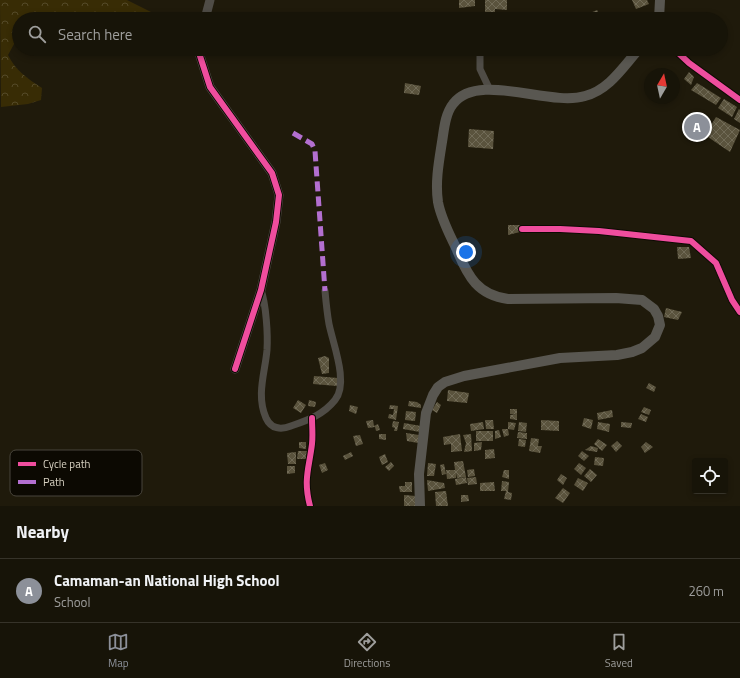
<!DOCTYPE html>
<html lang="en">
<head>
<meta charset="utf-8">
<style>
	body { margin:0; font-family:"Titillium Web",sans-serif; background:#201d12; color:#f1f3f6 }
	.controls { position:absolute; right:12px; bottom:12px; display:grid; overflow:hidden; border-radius:4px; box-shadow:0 2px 6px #0003 }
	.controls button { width:36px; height:36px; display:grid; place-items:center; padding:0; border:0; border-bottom:1px solid #363329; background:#171408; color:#f1f3f6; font:20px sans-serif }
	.compass { position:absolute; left:644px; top:68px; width:36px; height:36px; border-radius:50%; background:#171408; box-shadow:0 2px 6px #0003; rotate:9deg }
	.you { position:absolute; left:466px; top:252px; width:14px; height:14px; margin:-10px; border:3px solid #fff; border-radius:50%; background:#1a73e8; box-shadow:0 0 0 6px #1a73e833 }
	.badge { display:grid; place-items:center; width:26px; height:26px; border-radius:50%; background:#8c9099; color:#fff; font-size:13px; font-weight:700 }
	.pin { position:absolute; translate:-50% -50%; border:2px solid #fff; box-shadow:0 1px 4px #0006 }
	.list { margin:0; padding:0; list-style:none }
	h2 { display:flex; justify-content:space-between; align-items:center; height:52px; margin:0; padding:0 16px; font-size:17px }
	h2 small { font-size:13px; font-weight:400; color:#9e9e9c }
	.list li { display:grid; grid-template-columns:26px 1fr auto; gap:12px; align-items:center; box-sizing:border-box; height:64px; padding:0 16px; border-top:1px solid #363329 }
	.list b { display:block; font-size:15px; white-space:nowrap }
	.list p { margin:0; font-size:13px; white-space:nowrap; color:#9e9e9c }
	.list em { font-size:13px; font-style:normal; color:#9e9e9c }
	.icon { flex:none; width:22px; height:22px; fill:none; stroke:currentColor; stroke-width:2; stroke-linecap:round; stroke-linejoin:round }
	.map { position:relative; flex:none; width:740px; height:506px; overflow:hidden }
	.search { position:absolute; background:#171408; box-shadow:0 2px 6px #0003; left:12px; right:12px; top:12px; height:44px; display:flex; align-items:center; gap:10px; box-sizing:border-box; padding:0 14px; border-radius:22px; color:#9e9e9c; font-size:15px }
	.sheet { height:116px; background:#171408 }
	nav { display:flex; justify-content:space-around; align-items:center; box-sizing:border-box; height:56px; border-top:1px solid #363329; background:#171408; font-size:11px; color:#9e9e9c }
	nav a { display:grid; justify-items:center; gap:2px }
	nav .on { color:#8c9099 }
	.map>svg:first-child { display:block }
	.forest { fill:url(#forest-crowns) }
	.building { fill:url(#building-cross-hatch) }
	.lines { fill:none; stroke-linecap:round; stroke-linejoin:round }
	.minor { stroke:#4f4c46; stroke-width:7 }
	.tertiary { stroke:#4f4c46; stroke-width:9 }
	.secondary { stroke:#595751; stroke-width:10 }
	.quiet { stroke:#b36fd0; stroke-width:5; stroke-dasharray:10 5; stroke-linecap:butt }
	.cycleway-casing { stroke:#0c0902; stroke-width:8 }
	.cycleway { stroke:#ef4d9e; stroke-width:6 }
	.key { fill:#0c0902; stroke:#49453c; stroke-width:1 }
	.key-label { font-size:11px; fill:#d8d2c2 }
</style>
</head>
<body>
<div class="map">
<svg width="740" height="506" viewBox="0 0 740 506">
	<defs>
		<pattern id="forest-crowns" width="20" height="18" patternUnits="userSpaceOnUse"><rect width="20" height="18" fill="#382c05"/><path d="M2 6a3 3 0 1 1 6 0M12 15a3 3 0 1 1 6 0" fill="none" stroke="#544a28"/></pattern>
		<pattern id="building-cross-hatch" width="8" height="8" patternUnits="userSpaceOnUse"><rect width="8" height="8" fill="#5a533d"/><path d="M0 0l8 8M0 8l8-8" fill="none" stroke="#716b57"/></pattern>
	</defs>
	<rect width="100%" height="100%" fill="#1f1a0b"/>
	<path class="forest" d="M0,0H127L153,13L160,19H19V35L8,55C15,70 28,79 42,88L41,100L28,104L1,107Z"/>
	<g class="building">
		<path d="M459,0H475V6L459,8Z"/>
		<path d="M485,0H507V10L495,9V13L485,12Z"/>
		<path d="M632,0H647L649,4L636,9Z"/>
		<path d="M597,10L602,19H593L590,13Z"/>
		<path d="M470,12L478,13V18L469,17Z"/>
		<path d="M630,12L632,19H617L616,18Z"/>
		<path d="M689,72L694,77L691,85L684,79Z"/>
		<path d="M405,83L421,86L419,95L404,93Z"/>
		<path d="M697,83L721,98L716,105L691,90Z"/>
		<path d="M724,99L737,107L732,117L718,108Z"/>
		<path d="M739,109L740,110V123L734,119Z"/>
		<path d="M716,117L740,130L730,152L705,135Z"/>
		<path d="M469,129L494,131L493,149L468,147Z"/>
		<path d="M508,225H520V232L508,235Z"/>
		<path d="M677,247H689L691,258L678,259Z"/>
		<path d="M666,308L682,312L678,320L664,317Z"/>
		<path d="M325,356L329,358V373L322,374L318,358Z"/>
		<path d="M314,376L338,378L337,386L313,384Z"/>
		<path d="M649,383L656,387L654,392L646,388Z"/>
		<path d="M448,390L469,393L467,403L447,401Z"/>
		<path d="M298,400L306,405L301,413L293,408Z"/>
		<path d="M309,400L316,402L315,407L308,406Z"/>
		<path d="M409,401L417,402L421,405V408L408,406Z"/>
		<path d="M437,402L441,405L437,413L432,410Z"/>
		<path d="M350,405L358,407L356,414L349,411Z"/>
		<path d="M390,405L398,406L396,420L388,418L389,414L393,415L394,409H389Z"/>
		<path d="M644,407L651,410L649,415L641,412Z"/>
		<path d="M510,409H517V420L510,419V415H516L510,414Z"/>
		<path d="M612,410L613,417L598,420L597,413Z"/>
		<path d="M406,411L416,412L415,421L405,420Z"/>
		<path d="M641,414L648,417L646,422L638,419Z"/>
		<path d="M584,418L593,420L591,429L582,426Z"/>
		<path d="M373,420L374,426L378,424L380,430L376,431L375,427L368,428L366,421Z"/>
		<path d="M485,420H493L494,429H486Z"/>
		<path d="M541,420L559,421V431L541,430Z"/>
		<path d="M393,421L399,422L397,431H394L395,428L392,427Z"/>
		<path d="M483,422L484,429L471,431L470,424Z"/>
		<path d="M508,422L516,423L514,430L508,429L509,435L504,437L502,429H508Z"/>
		<path d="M519,422L527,423L526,432L518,431Z"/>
		<path d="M598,422L610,424L609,432L597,429Z"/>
		<path d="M621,422L632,423L631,428L621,427Z"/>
		<path d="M404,423L421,426L420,432L403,429Z"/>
		<path d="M499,430L501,437L495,439V431Z"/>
		<rect x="476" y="431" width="17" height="10"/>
		<path d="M518,432L527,433V439L517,438Z"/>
		<path d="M406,433L419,435L418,443L407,441Z"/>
		<path d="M379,434H386V440L379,439Z"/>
		<path d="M460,434L462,451L451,452V444L444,445L443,437Z"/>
		<path d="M471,434L472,451L464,452L466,443L463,435Z"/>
		<path d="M360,435L363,444L356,446L353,436Z"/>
		<path d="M531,438L539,439L538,446H542L540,453L529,451Z"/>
		<path d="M519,439L526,440L525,447L518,446Z"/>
		<path d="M598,439L607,445L602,451L594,444Z"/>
		<path d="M617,441L622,446L616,452L611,446Z"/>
		<path d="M299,442H306V449L299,448Z"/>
		<path d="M482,442L481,450L474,451V443Z"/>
		<path d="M646,442L653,447L645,453L641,447Z"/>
		<path d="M591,446L598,448L597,452L585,450Z"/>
		<path d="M494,449L495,458L485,459V450Z"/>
		<path d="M298,451H307L306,459H297Z"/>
		<path d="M582,451L589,456L584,461L578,456Z"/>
		<path d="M296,452V464H288L287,453Z"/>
		<path d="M351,452L353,456L345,460L343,456Z"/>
		<path d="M385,454L388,462L382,465L379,457Z"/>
		<path d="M595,457L604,458L603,466L594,465Z"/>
		<path d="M463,461L466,477L457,478L456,473V478L447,479L446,470H455L454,462Z"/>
		<path d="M391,462L394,466L389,471L385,467Z"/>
		<path d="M325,463L328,470L322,473L319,465Z"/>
		<path d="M428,463L436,464L434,476H427Z"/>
		<path d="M579,463L586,468L581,475L574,469Z"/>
		<path d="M444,464L446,474L442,475L440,465Z"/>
		<path d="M287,466H295V473L287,474Z"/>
		<path d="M474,469L475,476L468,477L467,470Z"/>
		<path d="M590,469L597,475L591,482L584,476Z"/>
		<path d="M504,470H509V479L502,477Z"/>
		<path d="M561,474L567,478L563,485L557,480Z"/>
		<path d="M466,477L467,483L456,485L455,479Z"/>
		<path d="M476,477L477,484L468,485L467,478Z"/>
		<path d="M578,478L588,483L583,491L574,485Z"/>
		<path d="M427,480L444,483L445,488L428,491Z"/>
		<path d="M502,481L509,482L508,492L512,493L511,500L504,499L506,491H501Z"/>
		<path d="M405,482H412V492H400L399,486H405Z"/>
		<path d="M494,482L495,491H480V483Z"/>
		<path d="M563,488L570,493L563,503L555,498Z"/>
		<path d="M446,491L448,506H436L435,492Z"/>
		<path d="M404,495L416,496V506H404Z"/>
		<path d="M461,495H468L469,501L461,502Z"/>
	</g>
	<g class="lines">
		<g class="minor">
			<path d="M481,16V19"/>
			<path d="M480,49V69L490,90"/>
			<path d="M674,49L689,63L740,100"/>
			<path d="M522,229H560L599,231L691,241L716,263L732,300L740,312"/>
			<path d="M261,290C266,304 268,334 267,350C265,373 256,395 266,418C271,429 281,430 291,426C308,420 323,415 335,400C349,383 333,344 329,324C327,313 326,302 325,291"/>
			<path d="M310,506C303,479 309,469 312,444C313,435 312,427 312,418"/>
		</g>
		<g class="tertiary">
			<path d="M205,19L210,0"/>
			<path d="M201,49L200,56L210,87L272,173L279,195L276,222L261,290L235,369"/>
		</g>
		<g class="secondary">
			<path d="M659,19L660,0"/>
			<path d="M420,506L419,474L426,413L433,395L438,387L445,382L464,376L560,358L617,355L632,352L642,348L655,337L660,325L658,316L654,309L642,300L616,298L508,299C478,295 468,277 457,250C450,235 441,219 438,202C435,182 439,161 442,142C444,130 445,114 453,104C478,71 549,107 585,96C609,90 623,67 639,49"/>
		</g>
		<path class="quiet" d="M293,133L312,144L315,151L325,291"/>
		<g class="cycleway-casing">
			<g id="cycleway">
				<path d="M201,49L200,56L210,87L272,173L279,195L276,222L261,290L235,369"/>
				<path d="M674,49L689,63L740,100"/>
				<path d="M522,229H560L599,231L691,241L716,263L732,300L740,312"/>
				<path d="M310,506C303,479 309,469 312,444C313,435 312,427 312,418"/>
			</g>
		</g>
		<use href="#cycleway" class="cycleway"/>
	</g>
	<rect x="10" y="450" width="132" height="46" rx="6" class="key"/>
	<rect x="18" y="462" width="18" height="4" fill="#ef4d9e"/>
	<rect x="18" y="480" width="18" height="4" fill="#b36fd0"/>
	<g class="key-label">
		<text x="43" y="468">Cycle path</text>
		<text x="43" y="486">Path</text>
	</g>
</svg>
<div class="controls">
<button><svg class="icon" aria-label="locate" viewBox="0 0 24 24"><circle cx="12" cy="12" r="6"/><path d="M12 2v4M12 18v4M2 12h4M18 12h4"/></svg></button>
</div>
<svg class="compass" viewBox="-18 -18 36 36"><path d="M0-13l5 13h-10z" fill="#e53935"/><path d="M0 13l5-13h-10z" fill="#9e9e9c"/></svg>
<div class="you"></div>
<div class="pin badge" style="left:697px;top:127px">A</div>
<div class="search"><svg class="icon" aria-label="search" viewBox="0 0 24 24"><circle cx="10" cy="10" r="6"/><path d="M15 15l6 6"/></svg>Search here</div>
</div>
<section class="sheet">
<h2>Nearby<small></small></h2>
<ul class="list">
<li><span class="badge">A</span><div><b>Camaman-an National High School</b><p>School</p></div><em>260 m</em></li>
</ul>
</section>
<nav>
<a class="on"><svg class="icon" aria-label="map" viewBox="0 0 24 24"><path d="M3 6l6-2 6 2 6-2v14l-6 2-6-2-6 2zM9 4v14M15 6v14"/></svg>Map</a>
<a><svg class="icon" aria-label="directions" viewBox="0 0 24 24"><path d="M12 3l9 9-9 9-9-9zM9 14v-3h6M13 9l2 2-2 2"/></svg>Directions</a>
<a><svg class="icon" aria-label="saved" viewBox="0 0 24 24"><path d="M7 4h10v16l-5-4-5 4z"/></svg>Saved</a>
</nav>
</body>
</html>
